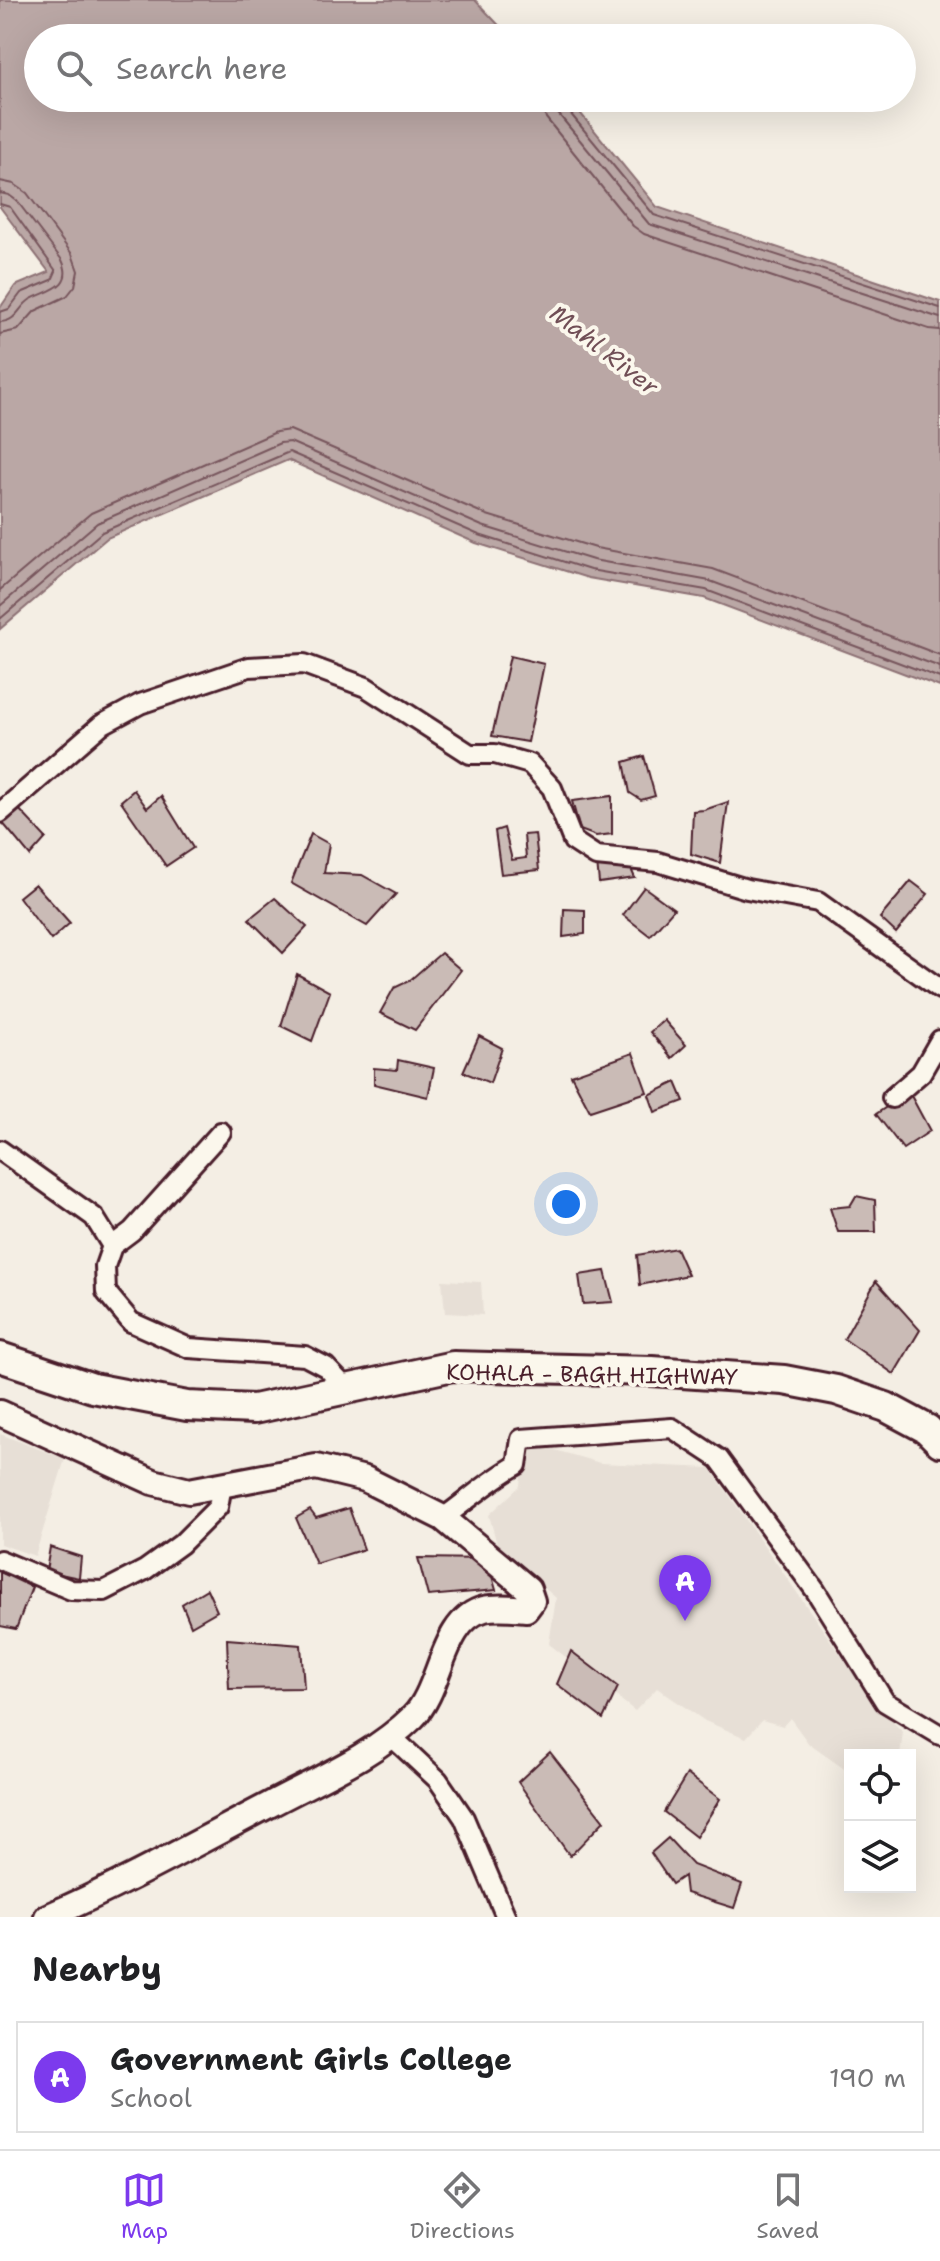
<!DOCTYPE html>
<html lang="en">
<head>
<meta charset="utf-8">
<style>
	body { margin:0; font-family:"Shantell Sans",sans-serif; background:#f6f6f6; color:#202124 }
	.controls { position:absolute; right:24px; bottom:24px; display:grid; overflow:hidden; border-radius:0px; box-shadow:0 8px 32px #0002 }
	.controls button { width:72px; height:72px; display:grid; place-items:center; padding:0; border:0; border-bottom:2px solid #e0e0e0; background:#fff; color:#202124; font:40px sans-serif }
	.you { position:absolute; left:566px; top:1204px; width:28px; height:28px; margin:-20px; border:6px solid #fff; border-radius:50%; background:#1a73e8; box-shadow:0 0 0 12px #1a73e833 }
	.badge { display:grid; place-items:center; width:52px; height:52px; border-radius:50%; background:#7c3aed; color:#fff; font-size:26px; font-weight:700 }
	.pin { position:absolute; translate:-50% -66px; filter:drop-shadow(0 2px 4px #0008) }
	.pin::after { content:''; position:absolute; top:42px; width:28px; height:24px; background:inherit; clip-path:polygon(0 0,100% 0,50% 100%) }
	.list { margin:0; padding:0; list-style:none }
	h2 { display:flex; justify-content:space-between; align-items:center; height:104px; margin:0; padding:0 32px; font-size:34px }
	h2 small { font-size:26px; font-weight:400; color:#757577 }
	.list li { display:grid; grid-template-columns:52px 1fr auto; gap:24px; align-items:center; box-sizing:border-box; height:112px; margin:0 16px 16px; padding:0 16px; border:2px solid #e0e0e0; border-radius:0px }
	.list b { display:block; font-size:30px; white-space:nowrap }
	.list p { margin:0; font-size:26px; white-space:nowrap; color:#757577 }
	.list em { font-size:26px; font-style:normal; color:#757577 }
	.icon { flex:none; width:44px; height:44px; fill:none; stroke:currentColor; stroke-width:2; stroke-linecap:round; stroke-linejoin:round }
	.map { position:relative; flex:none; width:940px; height:1917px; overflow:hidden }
	.search { position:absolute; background:#fff; box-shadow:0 8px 32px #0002; left:24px; right:24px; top:24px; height:88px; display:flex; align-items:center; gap:20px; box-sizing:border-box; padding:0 28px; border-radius:44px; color:#757577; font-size:30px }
	.sheet { height:232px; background:#fff }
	nav { display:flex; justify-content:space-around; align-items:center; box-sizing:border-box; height:112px; border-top:2px solid #e0e0e0; background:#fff; font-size:22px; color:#757577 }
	nav a { display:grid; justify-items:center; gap:4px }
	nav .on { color:#7c3aed }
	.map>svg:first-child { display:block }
	.built { fill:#e7dfd6 }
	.water { fill:#baa7a5; stroke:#8d7174; stroke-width:2 }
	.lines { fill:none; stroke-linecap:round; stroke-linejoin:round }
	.shore { stroke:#77555c; stroke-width:2 }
	.building { fill:#cabbb6; stroke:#4a1f2b; stroke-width:2 }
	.minor-casing { stroke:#4a1f2b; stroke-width:24 }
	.secondary-casing { stroke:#4a1f2b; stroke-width:30 }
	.primary-casing { stroke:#4a1f2b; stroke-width:34 }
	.minor { stroke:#fbf7ec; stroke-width:18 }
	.secondary { stroke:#fbf7ec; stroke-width:24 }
	.primary { stroke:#fbf7ec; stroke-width:28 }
	.labels { text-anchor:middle; stroke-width:8; stroke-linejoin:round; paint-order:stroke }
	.street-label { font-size:22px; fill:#4a1f2b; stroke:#fbf7ec }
	.water-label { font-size:24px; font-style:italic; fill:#714f56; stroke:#fbf7ec }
</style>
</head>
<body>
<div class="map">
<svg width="940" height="1917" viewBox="0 0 940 1917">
	<rect width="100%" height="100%" fill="#f4eee4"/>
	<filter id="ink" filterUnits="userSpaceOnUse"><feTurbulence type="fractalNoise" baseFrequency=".0125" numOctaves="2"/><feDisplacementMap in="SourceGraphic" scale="16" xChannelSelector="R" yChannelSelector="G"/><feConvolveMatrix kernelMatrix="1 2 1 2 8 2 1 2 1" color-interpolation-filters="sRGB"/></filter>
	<g filter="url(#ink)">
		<g class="built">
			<path d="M442,1280L481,1282L483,1315L445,1313Z"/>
			<path d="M0,1434L65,1459L35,1556L0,1544Z"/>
			<path d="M524,1441L600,1463L710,1468L874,1703L903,1732L900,1755H850V1773L809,1744L790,1718L783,1726L762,1720L746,1738L705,1721L657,1688L635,1711L549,1644L556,1598L498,1548L489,1515L520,1486Z"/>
		</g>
		<path class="water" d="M0,0H475L511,38H38V98H568L657,207L940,302V687L704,598L588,578L476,543L288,460L107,538L0,629V308L15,286L49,272L0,207Z"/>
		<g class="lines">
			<g class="shore">
				<path d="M540,98L546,118L633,226L644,234L929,329L940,330"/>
				<path d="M552,98L556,111L649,224L940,318"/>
				<path d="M562,98L565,107L654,215L940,308"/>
				<path d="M0,181L14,184L27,193L72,254L78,271L75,286L67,296L35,311L18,330L0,334"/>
				<path d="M0,193L9,195L17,201L62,260C75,287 48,290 31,299C18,307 18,321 0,322"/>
				<path d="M0,204L10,207L56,271L52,280L21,293L9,309L0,312"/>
				<path d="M0,590L91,513L276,432L290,430L487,515L596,548L713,569L940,655"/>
				<path d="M0,606L97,523L280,443L290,442L482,526L593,560L710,581L940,667"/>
				<path d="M0,619L102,532L289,452L479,535L590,570L706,590L940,678"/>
			</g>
		</g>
		<g class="building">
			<path d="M510,656L544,664L528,742L492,736Z"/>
			<path d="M644,756L655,796L641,800L630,793L624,762Z"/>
			<path d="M134,790L147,808L161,796L193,848L166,866L121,801Z"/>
			<path d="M612,796V834L596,836L580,830L572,801Z"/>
			<path d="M728,802L720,863L691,854L693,811L704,810Z"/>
			<path d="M18,808L46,838L30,856L2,822Z"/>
			<path d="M504,828L512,860L526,858L524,835L535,834L539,870L501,874L495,831Z"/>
			<path d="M311,834L329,844L324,873L362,875L396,894L367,926L291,883Z"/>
			<path d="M597,862H628L635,878L599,883Z"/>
			<path d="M911,881L928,894L896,933L880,918Z"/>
			<path d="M35,884L70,923L51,940L19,897Z"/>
			<path d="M644,887L674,909L650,936L623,915Z"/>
			<path d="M275,898L307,927L283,953L249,919Z"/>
			<path d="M564,909L585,910V934L563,937Z"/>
			<path d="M441,953L461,970L415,1030L380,1013L394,988L409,981Z"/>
			<path d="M297,974L330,992L312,1041L281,1026Z"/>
			<path d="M664,1020L686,1045L672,1058L650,1032Z"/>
			<path d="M479,1036L502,1048L490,1083L463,1072Z"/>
			<path d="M633,1053L647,1092L590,1111L571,1075Z"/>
			<path d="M398,1060L434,1068L428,1097L374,1084V1068L397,1070Z"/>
			<path d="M676,1082L684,1101L655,1112L649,1095Z"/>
			<path d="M909,1092L930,1131L903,1149L876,1114Z"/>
			<path d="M856,1196L875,1200L876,1232H838L830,1208L850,1206Z"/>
			<path d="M676,1248L688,1275L640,1285L637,1255Z"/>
			<path d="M605,1271L613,1302L583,1304L579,1275Z"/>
			<path d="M876,1281L920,1330L894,1374L844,1339Z"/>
			<path d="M349,1508L364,1549L316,1564L296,1518L310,1510L316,1518Z"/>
			<path d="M50,1547L81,1557L79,1578L46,1571Z"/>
			<path d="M418,1558L487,1559L496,1590L428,1596Z"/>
			<path d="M0,1572L32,1587L16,1629L0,1626Z"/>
			<path d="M207,1589L217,1611L191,1626L182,1604Z"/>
			<path d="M227,1639L301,1645L304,1688L229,1689Z"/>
			<path d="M571,1651L618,1687L603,1719L557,1684Z"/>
			<path d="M550,1752L604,1821L570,1856L518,1782Z"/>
			<path d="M687,1774L720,1799L696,1837L664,1812Z"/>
			<path d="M668,1838L693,1865L742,1884L734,1908L686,1893L684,1876L672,1884L651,1853Z"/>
		</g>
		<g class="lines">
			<g class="minor-casing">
				<g id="minor">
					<path d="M0,813L101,725L140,704L249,667L304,664L366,687L470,754H495L530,764L552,788L573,841L596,856L658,862L747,889L818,902L940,989"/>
					<path d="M892,1098L921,1073L940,1040"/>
					<path d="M221,1132L132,1231L112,1246L105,1266L106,1292L131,1322L189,1348L305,1356L326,1367L347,1389"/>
					<path d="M0,1150L94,1217L112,1246"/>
					<path d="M443,1518C467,1501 491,1479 517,1465L521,1439L672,1428L719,1459L815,1590L885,1702L940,1735"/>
					<path d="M0,1560L71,1590L104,1591L145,1570L181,1544L218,1507L222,1485"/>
					<path d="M391,1736L438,1780L464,1818L506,1917"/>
				</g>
			</g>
			<g class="secondary-casing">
				<path id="secondary" d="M0,1413L153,1482L189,1491L316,1467L365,1479L443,1518L528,1589L532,1601L526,1609C513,1608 497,1606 484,1609C441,1620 442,1689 413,1717C372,1757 319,1778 269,1805C196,1843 123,1884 47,1917"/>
			</g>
			<g class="primary-casing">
				<path id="primary" d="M0,1357L93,1388L187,1406L254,1409L453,1366L652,1371L784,1380L836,1390L886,1407L927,1429L940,1442"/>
			</g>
			<use href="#minor" class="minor"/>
			<use href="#secondary" class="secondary"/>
			<use href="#primary" class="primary"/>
		</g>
	</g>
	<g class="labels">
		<g class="street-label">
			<text transform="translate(592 1374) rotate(1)" y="8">KOHALA - BAGH HIGHWAY</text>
		</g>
		<g class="water-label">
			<text transform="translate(604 350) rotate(38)" y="8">Mahl River</text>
		</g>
	</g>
</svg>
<div class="controls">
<button><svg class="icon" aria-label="locate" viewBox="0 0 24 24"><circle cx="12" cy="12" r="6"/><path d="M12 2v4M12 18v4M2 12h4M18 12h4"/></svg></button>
<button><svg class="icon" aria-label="layers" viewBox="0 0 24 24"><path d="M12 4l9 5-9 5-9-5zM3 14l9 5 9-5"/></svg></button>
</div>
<div class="you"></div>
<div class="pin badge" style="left:685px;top:1621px">A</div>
<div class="search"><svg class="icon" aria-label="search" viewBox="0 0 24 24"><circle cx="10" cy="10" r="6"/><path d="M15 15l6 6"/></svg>Search here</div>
</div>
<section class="sheet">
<h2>Nearby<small></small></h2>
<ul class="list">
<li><span class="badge">A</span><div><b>Government Girls College</b><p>School</p></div><em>190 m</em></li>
</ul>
</section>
<nav>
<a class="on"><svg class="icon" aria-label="map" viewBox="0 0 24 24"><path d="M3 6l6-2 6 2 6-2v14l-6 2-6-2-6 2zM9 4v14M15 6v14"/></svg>Map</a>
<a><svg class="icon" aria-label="directions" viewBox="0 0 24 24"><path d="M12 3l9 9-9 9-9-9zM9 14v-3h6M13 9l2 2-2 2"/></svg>Directions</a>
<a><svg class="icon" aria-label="saved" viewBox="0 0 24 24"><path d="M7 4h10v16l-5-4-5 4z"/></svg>Saved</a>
</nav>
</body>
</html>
